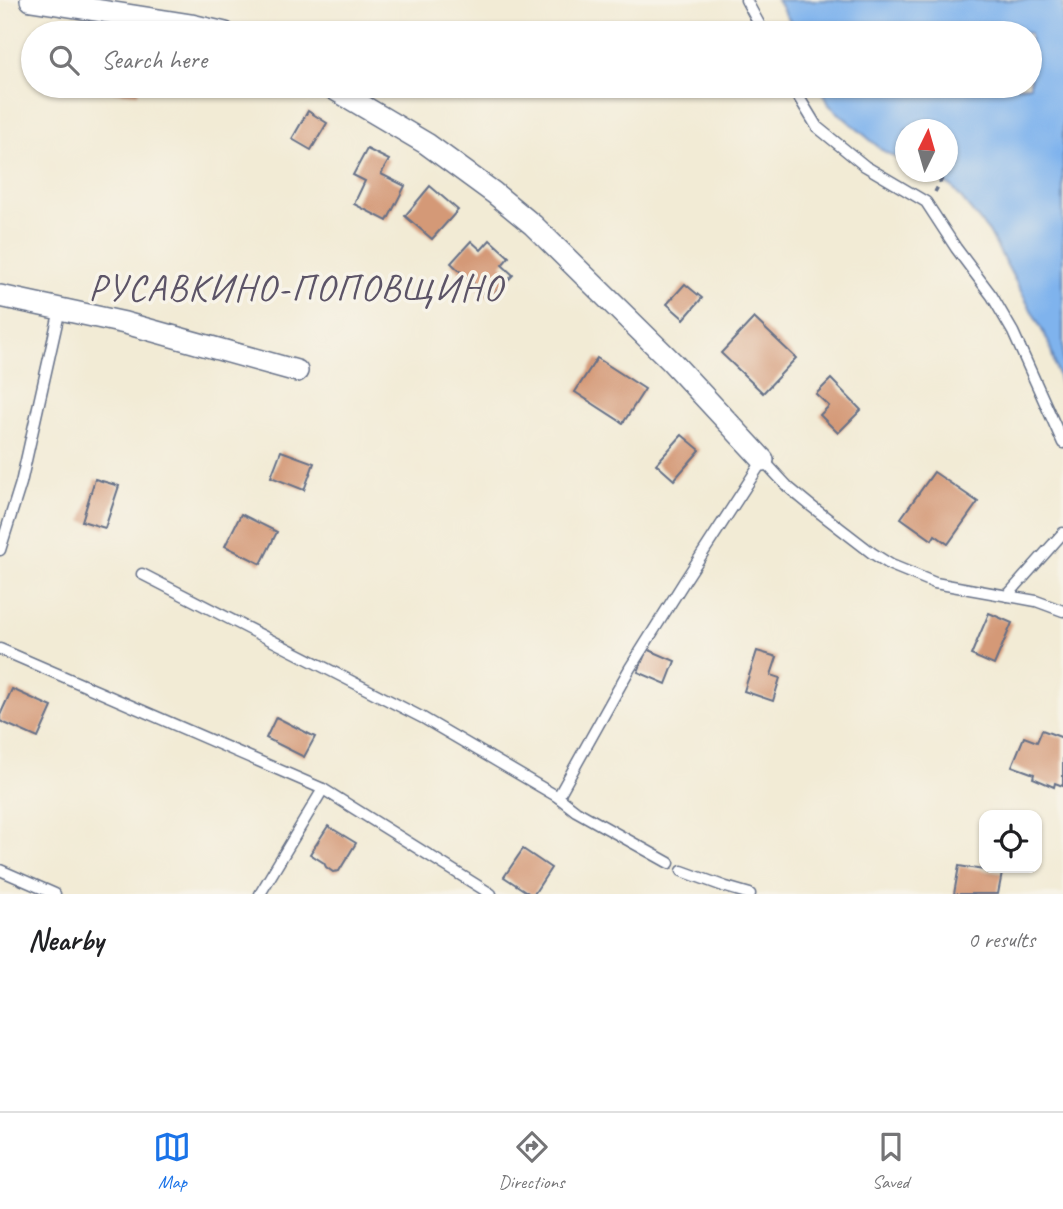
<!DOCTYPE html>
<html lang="en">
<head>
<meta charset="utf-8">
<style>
	body { margin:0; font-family:Caveat,sans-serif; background:#f2f2f2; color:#202124 }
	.controls { position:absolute; right:21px; bottom:21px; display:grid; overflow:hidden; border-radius:14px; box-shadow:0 2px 5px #0004 }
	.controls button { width:63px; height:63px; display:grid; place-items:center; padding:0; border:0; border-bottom:2px solid #e0e0e0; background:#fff; color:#202124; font:35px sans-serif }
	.compass { position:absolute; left:895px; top:119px; width:63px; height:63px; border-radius:50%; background:#fff; box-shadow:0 2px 5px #0004; rotate:5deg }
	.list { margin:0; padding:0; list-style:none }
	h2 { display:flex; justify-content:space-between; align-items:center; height:91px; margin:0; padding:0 28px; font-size:30px }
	h2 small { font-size:23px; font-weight:400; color:#757577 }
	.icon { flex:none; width:38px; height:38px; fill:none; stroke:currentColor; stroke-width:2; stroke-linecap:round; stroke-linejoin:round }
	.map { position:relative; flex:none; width:1063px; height:894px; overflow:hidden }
	.search { position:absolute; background:#fff; box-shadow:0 2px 5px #0004; left:21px; right:21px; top:21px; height:77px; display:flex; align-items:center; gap:18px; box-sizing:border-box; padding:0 24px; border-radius:38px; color:#757577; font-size:26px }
	.sheet { height:217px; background:#fff }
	nav { display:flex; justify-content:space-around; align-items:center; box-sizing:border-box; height:98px; border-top:2px solid #e0e0e0; background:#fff; font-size:19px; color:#757577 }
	nav a { display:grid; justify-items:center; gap:4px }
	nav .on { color:#1a73e8 }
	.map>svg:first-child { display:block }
	.water { fill:#7fb3ed; stroke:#4d71a6; stroke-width:2 }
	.building { fill:#d49977 }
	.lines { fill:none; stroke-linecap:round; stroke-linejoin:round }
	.lane-casing { stroke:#667188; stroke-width:13 }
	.street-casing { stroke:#667188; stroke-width:24 }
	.path { stroke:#667188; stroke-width:3.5; stroke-dasharray:5 5; stroke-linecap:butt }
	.lane { stroke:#fff; stroke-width:10 }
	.street { stroke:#fff; stroke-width:21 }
	.labels { text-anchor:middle; stroke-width:7; stroke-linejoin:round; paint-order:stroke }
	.quarter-label { font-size:37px; letter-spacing:2px; fill:#5c5467; stroke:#f7f3e8 }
</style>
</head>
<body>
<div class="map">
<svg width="1063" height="894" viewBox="0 0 1063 894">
	<rect width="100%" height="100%" fill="#f7f3e8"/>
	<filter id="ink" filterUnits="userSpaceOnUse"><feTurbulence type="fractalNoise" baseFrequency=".0143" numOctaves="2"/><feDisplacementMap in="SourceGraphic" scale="14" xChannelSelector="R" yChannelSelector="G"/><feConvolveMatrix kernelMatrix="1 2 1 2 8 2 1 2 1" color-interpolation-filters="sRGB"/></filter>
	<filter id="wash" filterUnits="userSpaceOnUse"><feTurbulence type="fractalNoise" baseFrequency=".00686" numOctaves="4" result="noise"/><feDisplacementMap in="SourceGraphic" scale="28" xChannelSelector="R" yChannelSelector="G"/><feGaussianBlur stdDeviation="1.57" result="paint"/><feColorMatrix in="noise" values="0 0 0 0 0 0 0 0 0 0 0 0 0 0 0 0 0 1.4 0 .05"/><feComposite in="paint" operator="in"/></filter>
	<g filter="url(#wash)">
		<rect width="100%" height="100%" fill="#f2ebd5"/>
		<path class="water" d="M777,0H1063V394L1049,343L989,232L952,187L923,172H948V130H906L905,163L882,150L829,105L821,86H1030V33H797Z"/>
		<g id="blocks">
			<g class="building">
				<path d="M106,86H139L138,94L106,91Z"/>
				<path d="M308,111L327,123L311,150L292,139Z"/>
				<path d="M367,149L389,160L381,174L405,186L387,221L354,204L365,181L353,175Z"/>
				<path d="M430,186L458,210L432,239L405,216Z"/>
				<path d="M490,240L509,257L502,265L513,275L490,299L451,263L471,241L481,250Z"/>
				<path d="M685,284L702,298L684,319L667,304Z"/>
				<path d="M754,318L796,358L763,393L721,353Z"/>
				<path d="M597,358L645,389L623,423L575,392Z"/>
				<path d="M831,379L861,410L838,433L820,415L829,406L816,394Z"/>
				<path d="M682,435L700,450L674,480L656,464Z"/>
				<path d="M281,451L314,463L304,490L271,477Z"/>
				<path d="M934,472L978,502L948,544L935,535L932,540L901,518Z"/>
				<path d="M95,479L119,486L105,528L82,521Z"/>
				<path d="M241,514L277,532L261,564L225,546Z"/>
				<path d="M989,613L1012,623L994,665L971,655Z"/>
				<path d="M647,649L675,661L666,684L638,672Z"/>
				<path d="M757,651L777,657L771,675L780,678L773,701L744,691Z"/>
				<path d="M12,689L52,707L38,738L0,721V715Z"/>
				<path d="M276,717L315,737L304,757L266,738Z"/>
				<path d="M1042,730L1063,738V786L1055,783L1054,787L1033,778L1034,774L1012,766L1024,737L1037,742Z"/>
				<path d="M328,826L356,843L339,871L333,872L326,867L324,863L310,854Z"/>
				<path d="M523,849L551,868L534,894H530L504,877Z"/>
				<path d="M959,866L1002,873L998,894H954Z"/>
			</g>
		</g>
	</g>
	<g filter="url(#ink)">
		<use href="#blocks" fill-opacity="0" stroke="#667188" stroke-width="2"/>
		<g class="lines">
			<g class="lane-casing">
				<g id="lane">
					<path d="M746,0L764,33"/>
					<path d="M792,86L817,127L865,166L926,202L956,248L992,296L1013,332L1063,443"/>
					<path d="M0,550L21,483L60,309"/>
					<path d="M142,574L423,718L558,797L576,811L669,863"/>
					<path d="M1007,596L1063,533"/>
					<path d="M0,649L323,789L491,894"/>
					<path d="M558,797L630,668L684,582L763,460L788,487L811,506L872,553L891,565L935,583L1036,601L1063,611"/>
					<path d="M0,870L55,894"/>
					<path d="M682,871L726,887L750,894"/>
					<path d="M260,894L323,789"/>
				</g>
			</g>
			<g class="street-casing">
				<g id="street">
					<path d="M31,0L191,25L225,33"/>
					<path d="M329,86L427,144L494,193L533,225L672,362L763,460"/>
					<path d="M0,296L125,323L297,371"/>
				</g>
			</g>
			<path class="path" d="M935,192L945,173"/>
			<use href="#lane" class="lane"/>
			<use href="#street" class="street"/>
		</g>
	</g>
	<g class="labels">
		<g class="quarter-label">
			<text x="296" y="300">РУСАВКИНО-ПОПОВЩИНО</text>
		</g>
	</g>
</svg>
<div class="controls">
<button><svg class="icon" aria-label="locate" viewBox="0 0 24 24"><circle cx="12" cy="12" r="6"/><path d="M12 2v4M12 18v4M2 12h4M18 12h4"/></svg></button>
</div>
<svg class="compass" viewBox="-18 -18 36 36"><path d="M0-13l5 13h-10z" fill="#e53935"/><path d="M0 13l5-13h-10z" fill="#757577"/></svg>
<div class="search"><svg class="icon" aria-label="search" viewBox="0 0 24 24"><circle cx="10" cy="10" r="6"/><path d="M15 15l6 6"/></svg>Search here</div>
</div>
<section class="sheet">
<h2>Nearby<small>0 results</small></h2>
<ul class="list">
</ul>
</section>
<nav>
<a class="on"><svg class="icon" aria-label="map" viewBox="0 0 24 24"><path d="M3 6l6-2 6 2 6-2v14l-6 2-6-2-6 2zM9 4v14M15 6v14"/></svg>Map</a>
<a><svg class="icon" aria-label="directions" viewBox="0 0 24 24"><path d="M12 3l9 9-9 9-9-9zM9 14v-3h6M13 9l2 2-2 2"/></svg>Directions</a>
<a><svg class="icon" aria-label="saved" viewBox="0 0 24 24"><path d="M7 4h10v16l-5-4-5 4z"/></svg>Saved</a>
</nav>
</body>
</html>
